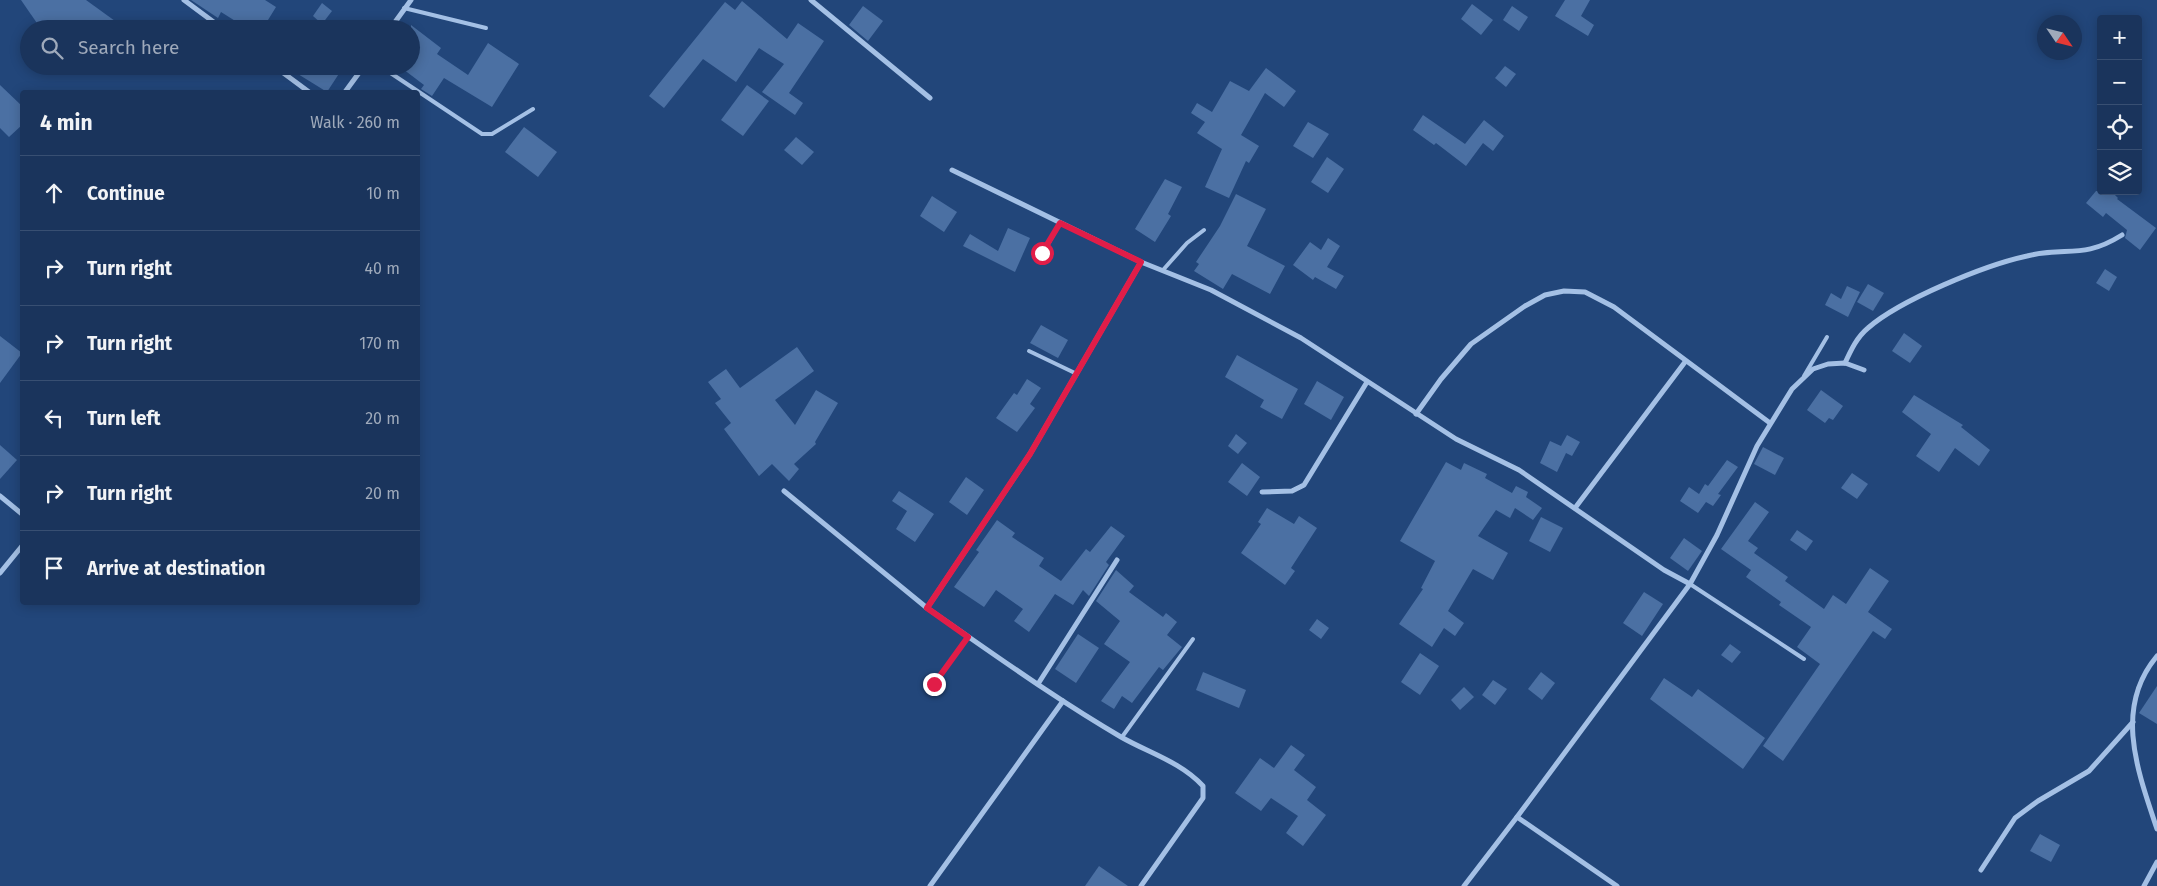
<!DOCTYPE html>
<html lang="en">
<head>
<meta charset="utf-8">
<style>
	body { margin:0; font-family:"Fira Sans",sans-serif; background:#273f65; color:#f1f3f6 }
	.controls { position:absolute; right:15px; top:15px; display:grid; overflow:hidden; border-radius:5px; box-shadow:0 2px 12px #0003 }
	.controls button { width:45px; height:45px; display:grid; place-items:center; padding:0; border:0; border-bottom:1px solid #384f72; background:#1a345c; color:#f1f3f6; font:25px sans-serif }
	.compass { position:absolute; left:2037px; top:15px; width:45px; height:45px; border-radius:50%; background:#1a345c; box-shadow:0 2px 12px #0003; rotate:125deg }
	.stop { position:absolute; width:15px; height:15px; margin:-11px; border:4px solid #e11d48; border-radius:50%; background:#fff }
	.stop.end { background:#e11d48; border-color:#fff; box-shadow:0 1px 5px #0008 }
	.list { margin:0; padding:0; list-style:none }
	h2 { display:flex; justify-content:space-between; align-items:center; height:65px; margin:0; padding:0 20px; font-size:21px }
	h2 small { font-size:16px; font-weight:400; color:#9faabb }
	.list li { display:grid; grid-template-columns:32px 1fr auto; gap:15px; align-items:center; box-sizing:border-box; height:75px; padding:0 20px; border-top:1px solid #384f72 }
	.list b { display:block; font-size:19px; white-space:nowrap }
	.list em { font-size:16px; font-style:normal; color:#9faabb }
	.icon { flex:none; width:28px; height:28px; fill:none; stroke:currentColor; stroke-width:2; stroke-linecap:round; stroke-linejoin:round }
	.map { position:relative; flex:none; width:2157px; height:886px; overflow:hidden }
	.search { position:absolute; background:#1a345c; box-shadow:0 2px 12px #0003; left:20px; top:20px; width:400px; height:55px; display:flex; align-items:center; gap:12px; box-sizing:border-box; padding:0 18px; border-radius:28px; color:#9faabb; font-size:19px }
	.panel { position:absolute; background:#1a345c; box-shadow:0 2px 12px #0003; left:20px; top:90px; width:400px; height:515px; border-radius:5px }
	.map>svg:first-child { display:block }
	.building { fill:#4b70a3 }
	.lines { fill:none; stroke-linecap:round; stroke-linejoin:round }
	.service { stroke:#a4c0e5; stroke-width:4 }
	.minor { stroke:#a4c0e5; stroke-width:5 }
	.route { stroke:#e11d48; stroke-width:6 }
</style>
</head>
<body>
<div class="map">
<svg width="2157" height="886" viewBox="0 0 2157 886">
	<rect width="100%" height="100%" fill="#22467a"/>
	<g class="building">
		<path d="M21,0H86L115,21L109,29H41Z"/>
		<path d="M191,0H265L276,7L268,20L282,29H248L221,12L218,18Z"/>
		<path d="M1565,0H1590L1581,16L1594,25L1588,36L1555,16Z"/>
		<path d="M742,1L787,39L798,23L824,41L789,93L803,103L795,115L762,92L784,64L759,48L736,82L703,59L664,108L649,96L725,2L735,10Z"/>
		<path d="M322,3L332,11L322,24L313,16Z"/>
		<path d="M1472,4L1493,20L1481,35L1461,19Z"/>
		<path d="M863,6L883,21L868,41L849,25Z"/>
		<path d="M1512,6L1528,17L1519,31L1503,20Z"/>
		<path d="M411,25L441,48L437,54L468,75L488,43L519,64L492,107L444,78L432,96L421,89L424,85L399,66H411Z"/>
		<path d="M285,66H344L327,92Z"/>
		<path d="M1505,66L1516,74L1506,87L1495,78Z"/>
		<path d="M1266,68L1296,91L1284,107L1265,93L1241,135L1259,146L1249,163L1246,161L1229,198L1205,187L1222,149L1197,133L1205,122L1191,113L1197,103L1212,112L1230,81L1249,91Z"/>
		<path d="M0,85L22,106V125L9,137L0,128Z"/>
		<path d="M747,85L769,101L743,136L721,120Z"/>
		<path d="M1423,115L1465,144L1484,120L1504,136L1493,151L1483,143L1466,166L1436,143L1434,145L1413,130Z"/>
		<path d="M1308,122L1329,134L1313,158L1293,146Z"/>
		<path d="M524,127L557,152L538,177L505,152Z"/>
		<path d="M796,137L814,152L802,165L784,150Z"/>
		<path d="M1327,157L1344,169L1328,193L1311,182Z"/>
		<path d="M1165,179L1182,187L1168,214L1171,216L1155,242L1135,229Z"/>
		<path d="M2096,191H2111L2118,198L2117,199L2156,228L2140,250L2125,238L2127,230L2106,213L2103,217L2086,203Z"/>
		<path d="M1236,194L1266,209L1247,246L1285,266L1270,294L1232,274L1223,289L1194,271L1199,264L1196,262L1220,226Z"/>
		<path d="M932,196L957,212L944,232L920,216Z"/>
		<path d="M1008,228L1030,238L1015,272L963,246L970,234L998,251Z"/>
		<path d="M1328,238L1340,246L1327,267L1344,276L1336,289L1315,277L1313,280L1293,265L1310,242L1321,250Z"/>
		<path d="M2105,269L2117,277L2109,291L2096,283Z"/>
		<path d="M1868,284L1884,293L1873,311L1857,302Z"/>
		<path d="M1847,286L1860,292L1848,317L1825,305L1831,293L1841,299Z"/>
		<path d="M1041,325L1068,340L1058,358L1030,343Z"/>
		<path d="M1904,333L1922,346L1910,363L1892,351Z"/>
		<path d="M0,336L22,353L0,383Z"/>
		<path d="M797,347L814,371L775,400L795,425L816,390L838,403L815,442L816,444L794,464L799,469L789,481L772,464L759,476L724,429L731,423L715,403L721,399L708,382L726,369L740,388Z"/>
		<path d="M1237,355L1298,389L1282,419L1260,407L1264,400L1225,377Z"/>
		<path d="M1027,379L1041,388L1030,404L1035,408L1017,432L996,418L1014,393L1017,395Z"/>
		<path d="M1317,381L1344,397L1331,420L1304,404Z"/>
		<path d="M1821,390L1843,406L1833,420L1829,418L1825,423L1807,410Z"/>
		<path d="M1914,395L1963,425L1961,427L1990,450L1979,466L1955,448L1939,472L1916,456L1931,434L1902,412Z"/>
		<path d="M1236,434L1247,443L1238,454L1228,446Z"/>
		<path d="M1567,435L1580,442L1572,456L1566,453L1557,472L1540,463L1550,441L1561,446Z"/>
		<path d="M0,445L17,460L0,479Z"/>
		<path d="M1763,447L1784,458L1775,475L1754,464Z"/>
		<path d="M1727,460L1738,467L1718,494L1721,495L1713,506L1706,502L1698,513L1680,501L1689,487L1699,494L1705,484L1708,486Z"/>
		<path d="M1446,462L1461,470L1464,463L1487,474L1485,478L1512,493L1516,486L1528,492L1526,497L1542,508L1533,520L1515,508L1510,518L1496,510L1478,536L1508,553L1493,580L1473,569L1448,611L1464,623L1455,636L1444,628L1432,647L1399,624L1423,589L1421,588L1435,561L1400,541Z"/>
		<path d="M1242,463L1260,477L1247,496L1228,482Z"/>
		<path d="M1852,473L1868,484L1857,499L1841,488Z"/>
		<path d="M966,477L984,490L967,515L949,502Z"/>
		<path d="M899,491L934,514L915,542L896,529L907,511L892,501Z"/>
		<path d="M1755,502L1769,512L1748,541L1758,548L1754,553L1788,577L1785,581L1824,609L1833,595L1846,604L1870,568L1889,581L1868,612L1892,629L1885,639L1873,631L1783,761L1763,746L1820,664L1797,647L1811,627L1779,605L1781,602L1746,577L1751,570L1721,549Z"/>
		<path d="M1267,508L1294,524L1299,516L1317,528L1291,568L1295,571L1285,585L1241,553L1261,524L1258,522Z"/>
		<path d="M1541,517L1563,528L1550,552L1529,541Z"/>
		<path d="M997,520L1015,533L1012,537L1044,558L1039,566L1061,581L1086,549L1090,552L1111,526L1125,536L1106,562L1109,565L1089,596L1083,590L1073,605L1055,594L1029,632L1014,621L1023,609L996,590L984,607L954,587L979,552L976,550Z"/>
		<path d="M1797,530L1813,541L1806,551L1790,540Z"/>
		<path d="M1684,538L1702,551L1688,571L1670,558Z"/>
		<path d="M1116,570L1134,586L1129,592L1163,617L1166,613L1177,622L1167,635L1182,647L1163,670L1159,667L1132,703L1122,696L1114,709L1101,701L1130,662L1104,644L1120,621L1096,601Z"/>
		<path d="M1644,592L1663,604L1642,636L1623,623Z"/>
		<path d="M1317,619L1329,628L1321,639L1309,630Z"/>
		<path d="M1078,634L1099,648L1076,683L1055,669Z"/>
		<path d="M1730,644L1741,652L1732,663L1721,655Z"/>
		<path d="M1420,653L1439,666L1420,695L1401,682Z"/>
		<path d="M1203,672L1246,690L1239,708L1196,690Z"/>
		<path d="M1541,672L1555,683L1542,700L1528,689Z"/>
		<path d="M1664,678L1692,697L1698,689L1765,738L1743,769L1650,699Z"/>
		<path d="M1493,680L1507,689L1495,705L1482,695Z"/>
		<path d="M2157,686V724L2139,713Z"/>
		<path d="M1464,687L1474,697L1460,710L1451,700Z"/>
		<path d="M1291,745L1305,755L1294,770L1316,787L1307,800L1326,815L1303,846L1286,833L1298,816L1271,798L1261,811L1235,793L1260,758L1274,768Z"/>
		<path d="M2040,834L2060,845L2051,862L2030,851Z"/>
		<path d="M1099,866L1128,886H1085Z"/>
	</g>
	<g class="lines">
		<g class="service">
			<path d="M404,8L486,28"/>
			<path d="M380,66L482,134H492L533,109"/>
			<path d="M1043,253L1060,223"/>
			<path d="M1163,270L1187,243L1204,230"/>
			<path d="M1029,351L1077,374"/>
			<path d="M1804,376L1827,337"/>
			<path d="M1690,584L1804,659"/>
			<path d="M934,684L968,637"/>
			<path d="M1122,737L1193,639"/>
		</g>
		<g class="minor">
			<path d="M184,0L223,29"/>
			<path d="M811,0L930,98"/>
			<path d="M390,29L411,0"/>
			<path d="M274,66L309,92"/>
			<path d="M345,92L364,66"/>
			<path d="M952,170L1141,262L1211,290L1301,338L1456,439L1519,470L1664,570L1690,584"/>
			<path d="M1141,262L1030,454L927,608C991,652 1054,698 1121,737C1149,753 1181,762 1203,786V798L1141,886"/>
			<path d="M1845,363C1851,350 1857,337 1868,328C1900,300 1985,265 2027,256C2067,246 2082,260 2122,235"/>
			<path d="M1416,414L1441,379L1471,344L1525,306L1545,295L1564,291L1585,292L1614,307L1770,423"/>
			<path d="M784,491L927,608"/>
			<path d="M1262,492L1292,491L1304,485L1367,382"/>
			<path d="M0,496L22,514"/>
			<path d="M1575,508L1685,362"/>
			<path d="M0,573L22,546"/>
			<path d="M2157,656C2113,708 2138,772 2157,829"/>
			<path d="M1038,684L1117,560"/>
			<path d="M1517,817L1690,584L1717,535L1757,446L1792,389L1813,369L1828,364L1845,363L1864,370"/>
			<path d="M1981,870L2015,818L2038,801L2089,771L2133,722"/>
			<path d="M930,886L1063,701"/>
			<path d="M1464,886L1517,817L1617,886"/>
			<path d="M2144,886L2157,862"/>
		</g>
	</g>
	<g class="lines">
		<path class="route" d="M934,684L968,637L927,608L1030,454L1141,262L1060,223L1042,253"/>
	</g>
</svg>
<div class="controls">
<button>+</button>
<button>−</button>
<button><svg class="icon" aria-label="locate" viewBox="0 0 24 24"><circle cx="12" cy="12" r="6"/><path d="M12 2v4M12 18v4M2 12h4M18 12h4"/></svg></button>
<button><svg class="icon" aria-label="layers" viewBox="0 0 24 24"><path d="M12 4l9 5-9 5-9-5zM3 14l9 5 9-5"/></svg></button>
</div>
<svg class="compass" viewBox="-18 -18 36 36"><path d="M0-13l5 13h-10z" fill="#e53935"/><path d="M0 13l5-13h-10z" fill="#9faabb"/></svg>
<div class="stop" style="left:1042px;top:253px"></div>
<div class="stop end" style="left:934px;top:684px"></div>
<div class="search"><svg class="icon" aria-label="search" viewBox="0 0 24 24"><circle cx="10" cy="10" r="6"/><path d="M15 15l6 6"/></svg>Search here</div>
<section class="panel">
<h2>4 min<small>Walk · 260 m</small></h2>
<ul class="list">
<li><svg class="icon" aria-label="ahead" viewBox="0 0 24 24"><path d="M12 20V5M6 11l6-6 6 6"/></svg><div><b>Continue</b></div><em>10 m</em></li>
<li><svg class="icon" aria-label="right" viewBox="0 0 24 24"><path d="M7 20v-9h11M14 6l5 5-5 5"/></svg><div><b>Turn right</b></div><em>40 m</em></li>
<li><svg class="icon" aria-label="right" viewBox="0 0 24 24"><path d="M7 20v-9h11M14 6l5 5-5 5"/></svg><div><b>Turn right</b></div><em>170 m</em></li>
<li><svg class="icon" aria-label="left" viewBox="0 0 24 24"><path d="M17 20v-9H6M10 6l-5 5 5 5"/></svg><div><b>Turn left</b></div><em>20 m</em></li>
<li><svg class="icon" aria-label="right" viewBox="0 0 24 24"><path d="M7 20v-9h11M14 6l5 5-5 5"/></svg><div><b>Turn right</b></div><em>20 m</em></li>
<li><svg class="icon" aria-label="arrive" viewBox="0 0 24 24"><path d="M6 21V4h12l-3 4 3 4H6"/></svg><div><b>Arrive at destination</b></div></li>
</ul>
</section>
</div>
</body>
</html>
